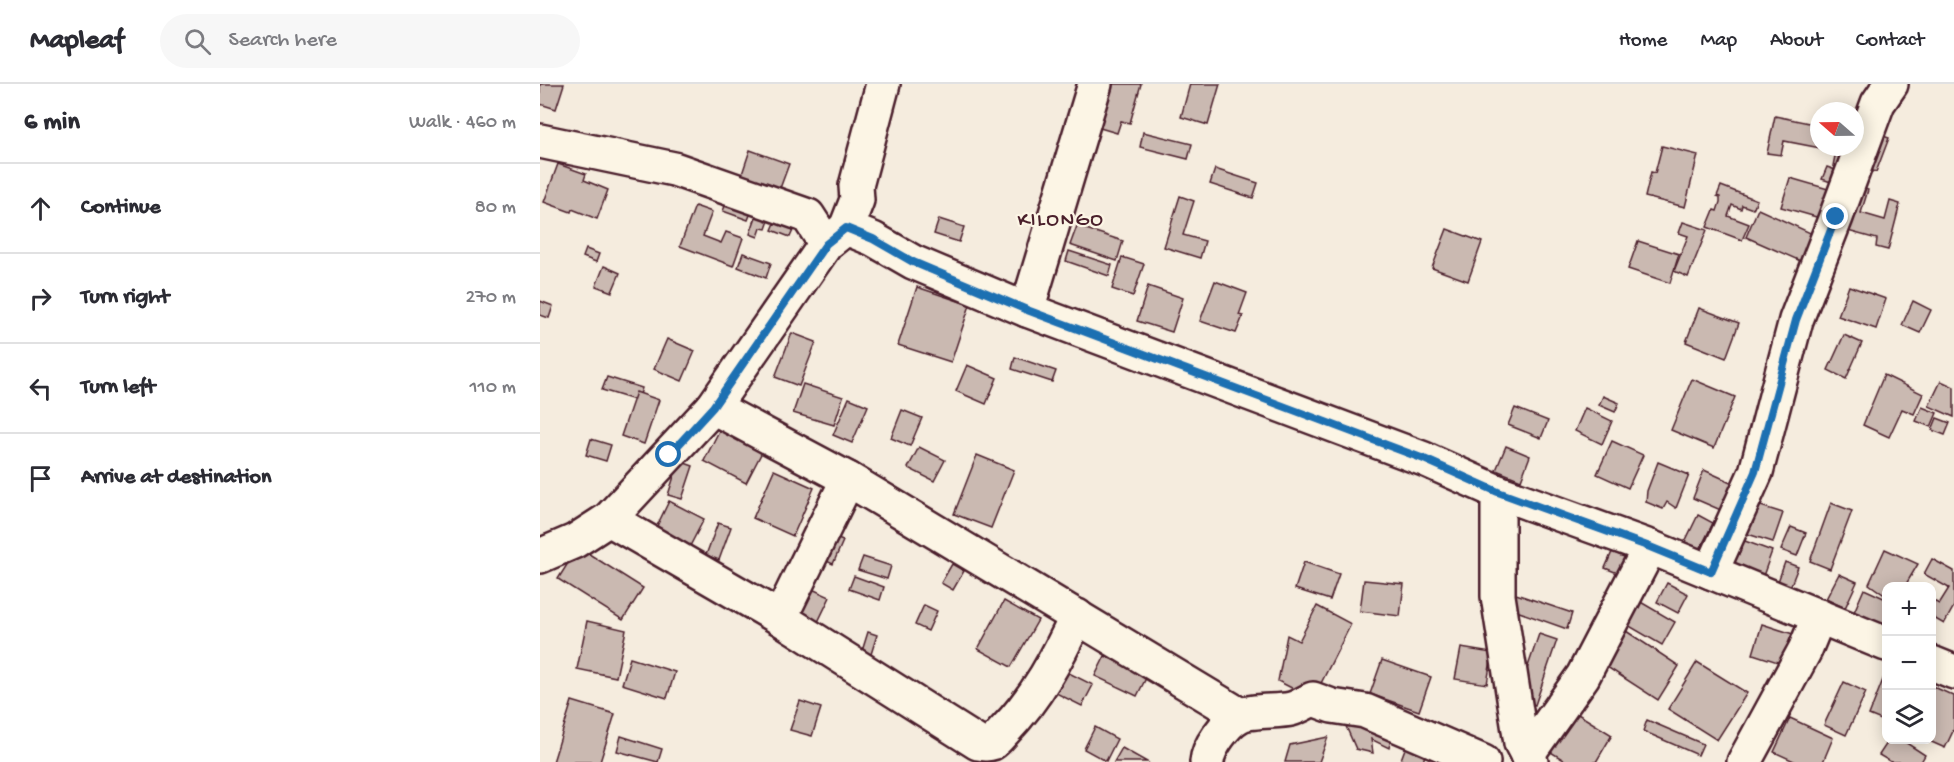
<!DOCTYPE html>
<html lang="en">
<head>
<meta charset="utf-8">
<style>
	body { margin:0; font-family:"Gochi Hand",sans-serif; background:#f7f7f7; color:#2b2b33 }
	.controls { position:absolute; right:18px; bottom:18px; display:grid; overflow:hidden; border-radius:12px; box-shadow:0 3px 15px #0003 }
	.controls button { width:54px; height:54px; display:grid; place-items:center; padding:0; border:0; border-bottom:2px solid #e1e1e2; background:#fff; color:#2b2b33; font:30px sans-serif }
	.compass { position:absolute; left:1270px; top:18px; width:54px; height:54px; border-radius:50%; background:#fff; box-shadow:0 3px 15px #0003; rotate:290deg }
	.stop { position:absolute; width:18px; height:18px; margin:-14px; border:4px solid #1f6fb2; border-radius:50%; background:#fff }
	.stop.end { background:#1f6fb2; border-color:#fff; box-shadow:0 2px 6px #0008 }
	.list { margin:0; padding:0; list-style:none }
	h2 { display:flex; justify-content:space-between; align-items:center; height:78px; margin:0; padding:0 24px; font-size:26px }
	h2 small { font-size:20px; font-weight:400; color:#7c7c81 }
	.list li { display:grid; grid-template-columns:39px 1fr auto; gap:18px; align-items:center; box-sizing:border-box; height:90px; padding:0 24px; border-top:2px solid #e1e1e2 }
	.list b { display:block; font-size:22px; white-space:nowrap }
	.list em { font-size:20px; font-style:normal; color:#7c7c81 }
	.icon { flex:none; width:33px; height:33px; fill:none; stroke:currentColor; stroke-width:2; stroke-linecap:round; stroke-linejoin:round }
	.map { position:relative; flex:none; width:1414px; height:678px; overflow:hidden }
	header { display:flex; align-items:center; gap:36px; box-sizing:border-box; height:84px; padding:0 30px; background:#fff; border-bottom:2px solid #e1e1e2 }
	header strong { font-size:28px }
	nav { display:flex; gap:33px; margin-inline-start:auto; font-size:21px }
	.search { width:420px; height:54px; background:#f7f7f7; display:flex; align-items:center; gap:15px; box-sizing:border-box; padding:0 21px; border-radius:33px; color:#7c7c81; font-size:22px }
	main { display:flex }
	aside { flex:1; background:#fff }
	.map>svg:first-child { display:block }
	.building { fill:#cab9b1; stroke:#4a1f2b; stroke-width:1.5 }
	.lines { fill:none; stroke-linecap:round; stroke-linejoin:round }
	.minor-casing { stroke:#4a1f2b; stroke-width:38 }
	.minor { stroke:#fcf5e5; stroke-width:33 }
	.route { stroke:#1f6fb2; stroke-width:8 }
	.labels { text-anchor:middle; stroke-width:4.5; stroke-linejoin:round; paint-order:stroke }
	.quarter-label { font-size:21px; letter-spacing:1.5px; fill:#4a1f2b; stroke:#fcf5e5 }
</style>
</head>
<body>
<header>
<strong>Mapleaf</strong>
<div class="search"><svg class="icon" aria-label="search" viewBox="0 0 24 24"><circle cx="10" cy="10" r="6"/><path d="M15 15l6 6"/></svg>Search here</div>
<nav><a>Home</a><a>Map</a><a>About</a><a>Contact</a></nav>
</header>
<main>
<aside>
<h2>6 min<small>Walk · 460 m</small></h2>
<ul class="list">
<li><svg class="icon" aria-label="ahead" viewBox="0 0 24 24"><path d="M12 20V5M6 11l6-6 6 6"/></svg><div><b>Continue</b></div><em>80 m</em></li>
<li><svg class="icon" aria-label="right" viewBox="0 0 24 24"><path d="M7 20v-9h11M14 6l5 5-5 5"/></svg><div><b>Turn right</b></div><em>270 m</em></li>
<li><svg class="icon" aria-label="left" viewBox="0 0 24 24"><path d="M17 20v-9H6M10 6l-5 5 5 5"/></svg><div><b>Turn left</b></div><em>110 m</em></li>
<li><svg class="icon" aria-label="arrive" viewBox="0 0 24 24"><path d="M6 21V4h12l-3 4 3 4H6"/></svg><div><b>Arrive at destination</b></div></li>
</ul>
</aside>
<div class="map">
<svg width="1414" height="678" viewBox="0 0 1414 678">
	<rect width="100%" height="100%" fill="#f5ecde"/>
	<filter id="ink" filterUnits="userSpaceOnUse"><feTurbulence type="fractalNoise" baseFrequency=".0167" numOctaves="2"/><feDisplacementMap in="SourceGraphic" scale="12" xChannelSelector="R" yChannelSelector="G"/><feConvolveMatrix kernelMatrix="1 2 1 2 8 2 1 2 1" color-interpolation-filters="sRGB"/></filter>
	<g filter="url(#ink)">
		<g class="building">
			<path d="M0,0H24L16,25L0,20Z"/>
			<path d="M562,0H601L590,39L581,37L577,49L553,42Z"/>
			<path d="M650,0H680L668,41L641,33Z"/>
			<path d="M1235,32L1279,41V63H1312L1307,85L1293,82L1296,67L1244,57L1241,71L1227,69Z"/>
			<path d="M603,48L652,60L648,75L600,63Z"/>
			<path d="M1334,49L1349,54L1336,88L1322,83Z"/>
			<path d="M1122,62L1158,71L1145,123L1105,113L1111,88L1115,89Z"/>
			<path d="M210,66L249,80L239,107L201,93Z"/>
			<path d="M18,80L46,90L44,96L68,106L57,135L32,125L31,128L4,118Z"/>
			<path d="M1287,83L1304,89L1300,101L1282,95Z"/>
			<path d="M675,85L718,99L713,114L670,100Z"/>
			<path d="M1250,94L1295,107L1287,136L1241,123Z"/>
			<path d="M1181,102L1217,116L1213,125L1202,121L1201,125L1192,121L1188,132L1209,140L1202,156L1167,143L1174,126L1177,127L1180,118V113L1177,112Z"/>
			<path d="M1312,102L1328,106L1321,129L1345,136L1350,117L1360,120L1348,166L1336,163L1337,155L1297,144Z"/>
			<path d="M640,112L654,117L643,151L665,157L660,174L624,163Z"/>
			<path d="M187,117L212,126L208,136L183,127Z"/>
			<path d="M155,122L172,128L163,152L181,159L186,148L203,154L193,182L140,162Z"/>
			<path d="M1218,125L1277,152L1265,179L1206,153Z"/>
			<path d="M218,127L231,131L226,145L221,144L218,153L210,150Z"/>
			<path d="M238,132L256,140L250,153L232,146Z"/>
			<path d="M399,135L424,143L419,158L394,150Z"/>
			<path d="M1143,138L1167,146L1148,193L1134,187L1148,152L1139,149Z"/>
			<path d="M537,142L583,157L577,177L530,161Z"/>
			<path d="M907,145L942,158L928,197L892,184Z"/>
			<path d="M1098,157L1139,170L1130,199L1088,185Z"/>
			<path d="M46,165L59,170L56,178L43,173Z"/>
			<path d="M529,167L572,181L569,192L526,177Z"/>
			<path d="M203,169L231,179L226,194L198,183Z"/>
			<path d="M582,173L604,180L593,212L572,205Z"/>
			<path d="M64,182L80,189L72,208L56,202Z"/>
			<path d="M675,197L707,209L699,231L703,232L696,249L660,237Z"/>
			<path d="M608,202L643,214L632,248L597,237Z"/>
			<path d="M1309,202L1346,215L1336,245L1298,232Z"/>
			<path d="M377,203L430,221L411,278L358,261Z"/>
			<path d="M0,217L13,222L9,234L0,231Z"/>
			<path d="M1373,217L1391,226L1380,249L1362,241Z"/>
			<path d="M1159,224L1199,239L1186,274L1146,258Z"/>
			<path d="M252,249L276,258L259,302L235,293Z"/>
			<path d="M1304,251L1322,259L1306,295L1288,286Z"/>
			<path d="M127,255L155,267L142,297L114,285Z"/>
			<path d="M475,273L516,287L512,298L472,285Z"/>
			<path d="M427,281L457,294L446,320L416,307Z"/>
			<path d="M1344,291L1383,310L1374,330L1362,325L1349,353L1323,341Z"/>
			<path d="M67,293L102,304L98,317L62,306Z"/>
			<path d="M1152,295L1195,313L1174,364L1131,346Z"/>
			<path d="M1401,297L1414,303V333L1389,322Z"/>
			<path d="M263,300L303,313L294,341L253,329Z"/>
			<path d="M96,308L119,316L104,360L81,352Z"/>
			<path d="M1063,312L1079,319L1075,328L1059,321Z"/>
			<path d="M309,314L328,322L312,359L293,351Z"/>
			<path d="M1382,323L1397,329L1391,343L1376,337Z"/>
			<path d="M975,324L1008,337L1001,354L968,341Z"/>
			<path d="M1045,324L1072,337L1062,360L1035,347Z"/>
			<path d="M362,326L382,334L370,362L351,354Z"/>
			<path d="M1397,334L1410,339L1405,351L1392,346Z"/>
			<path d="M181,343L223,366L206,399L164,377Z"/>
			<path d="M51,355L71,361L66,377L46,371Z"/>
			<path d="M1072,357L1103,371L1088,404L1057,390Z"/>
			<path d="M966,362L990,372L981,396L956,386Z"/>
			<path d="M379,363L405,376L394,397L368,384Z"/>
			<path d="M437,371L474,386L451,444L414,430Z"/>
			<path d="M139,377L153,382L142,415L128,411Z"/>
			<path d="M1118,378L1149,391L1136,424L1127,418L1123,425L1106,418L1107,407Z"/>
			<path d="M234,386L274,404L253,452L213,434Z"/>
			<path d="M1164,386L1195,400L1183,427L1153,414Z"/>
			<path d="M129,417L164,435L150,462L116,444Z"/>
			<path d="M1208,418L1243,429L1233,458L1198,447Z"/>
			<path d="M1291,419L1312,427L1290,485L1270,477Z"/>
			<path d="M1158,431L1173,439L1158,469L1143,462Z"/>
			<path d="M178,439L191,443L179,476L166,471Z"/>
			<path d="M1251,443L1266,449L1257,472L1241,466Z"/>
			<path d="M292,453L303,457L293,480L282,475Z"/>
			<path d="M1194,453L1232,467L1223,492L1185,478Z"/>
			<path d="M38,463L103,504L83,536L18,495Z"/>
			<path d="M1345,465L1378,480L1365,502H1346V512L1329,500Z"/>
			<path d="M1072,468L1087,474L1080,490L1065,484Z"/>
			<path d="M323,473L351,482L347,495L318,486Z"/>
			<path d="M1392,475L1414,487V522L1404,540L1392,533V516L1399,520L1409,504L1384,490Z"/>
			<path d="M764,478L799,490L790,516L755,505Z"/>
			<path d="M1245,478L1258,483L1247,511L1235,506Z"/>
			<path d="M412,480L424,487L413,506L401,499Z"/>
			<path d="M1299,490L1317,498L1305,524L1286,515Z"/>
			<path d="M314,492L344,503L340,516L309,505Z"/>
			<path d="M824,496L864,500L860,532L820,527Z"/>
			<path d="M1127,499L1148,510L1138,529L1117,518Z"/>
			<path d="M272,505L290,513L275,544L257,535Z"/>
			<path d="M1324,505L1346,515V543L1311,535Z"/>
			<path d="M973,509L1032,529L1027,545L968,524Z"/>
			<path d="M1092,513L1135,538L1122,561L1079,536Z"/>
			<path d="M464,517L498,536L471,583L438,565Z"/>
			<path d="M384,521L397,527L388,547L375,541Z"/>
			<path d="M777,522L811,540L773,615L738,597L747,551L759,557Z"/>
			<path d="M47,537L86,546L76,593L37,585Z"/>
			<path d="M1222,540L1256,551L1247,581L1213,570Z"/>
			<path d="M1086,547L1139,582L1118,616L1064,581Z"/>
			<path d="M328,548L337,551L327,583L318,580Z"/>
			<path d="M999,550L1017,556L995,621L977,615Z"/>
			<path d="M921,564L952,569L947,600L915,595Z"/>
			<path d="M565,572L607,592L597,612L555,592Z"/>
			<path d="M90,574L135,588L127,614L82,600Z"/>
			<path d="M842,576L891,593L879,627L830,610Z"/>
			<path d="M1157,578L1207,609L1177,656L1128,625Z"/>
			<path d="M519,584L553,601L542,622L508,605Z"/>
			<path d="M1346,588V638L1329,631Z"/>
			<path d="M1304,598L1326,608L1306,651L1284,641Z"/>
			<path d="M1392,602L1414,612V645L1405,664L1387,656H1392Z"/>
			<path d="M32,617L75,630L60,678H13Z"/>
			<path d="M260,617L281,624L272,652L250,646Z"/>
			<path d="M1033,627L1072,651L1056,678H1027L1009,667Z"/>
			<path d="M1250,634L1293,654L1283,678H1256L1234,668Z"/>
			<path d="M1107,636L1163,660L1158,671L1103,647Z"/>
			<path d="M805,640L852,650L849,664L831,655L833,669L816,665Z"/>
			<path d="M555,643L577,655L566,677L544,665Z"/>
			<path d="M872,646L886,667L883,678H860Z"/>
			<path d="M81,652L122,665L118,678L77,667Z"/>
			<path d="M788,653L779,678H745L750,661Z"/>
			<path d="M1349,656H1362L1385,671L1381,678H1351L1339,671Z"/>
			<path d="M582,664L607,678H574Z"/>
		</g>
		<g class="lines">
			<g class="minor-casing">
				<g id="minor">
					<path d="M343,0L316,102L317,116L306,144L333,155L373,178L487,226L884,375L958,408L1110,463L1346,560"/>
					<path d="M0,57L134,85L268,132L286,160"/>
					<path d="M487,226L555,0"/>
					<path d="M173,323L308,395L700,631"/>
					<path d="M958,408V512L981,659L991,678"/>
					<path d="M69,435L240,534L438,659C443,660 447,661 452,659C457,656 461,650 465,646C497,613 518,573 537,532"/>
					<path d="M0,472L35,457L69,435L173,323L286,160L306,144"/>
					<path d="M1171,488L1216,388L1256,236L1296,133L1338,19L1351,0"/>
					<path d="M240,534L308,395"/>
					<path d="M1392,579L1414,588"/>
					<path d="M987,671L1043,592L1110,463"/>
					<path d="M667,678C668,663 686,639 699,632C709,626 738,628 751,625C759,623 766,618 773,615L792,622L825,627L943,678"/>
					<path d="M1204,678L1265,566L1279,532"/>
				</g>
			</g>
			<use href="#minor" class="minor"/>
		</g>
	</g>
	<g class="lines" filter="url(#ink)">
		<path class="route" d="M129,371L173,323L286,160L306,144L333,155L373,178L487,226L884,375L958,408L1110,463L1171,488L1215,388L1256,236L1296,133"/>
	</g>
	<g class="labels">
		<g class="quarter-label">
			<text x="521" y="141">KILONGO</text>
		</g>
	</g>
</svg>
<div class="controls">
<button>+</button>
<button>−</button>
<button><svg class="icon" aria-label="layers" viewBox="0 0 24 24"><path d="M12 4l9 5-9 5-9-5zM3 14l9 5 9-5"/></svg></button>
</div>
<svg class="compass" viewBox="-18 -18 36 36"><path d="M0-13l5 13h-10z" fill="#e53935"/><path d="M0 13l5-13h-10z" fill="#7c7c81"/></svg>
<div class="stop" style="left:129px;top:371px"></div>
<div class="stop end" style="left:1296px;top:133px"></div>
</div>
</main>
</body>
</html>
